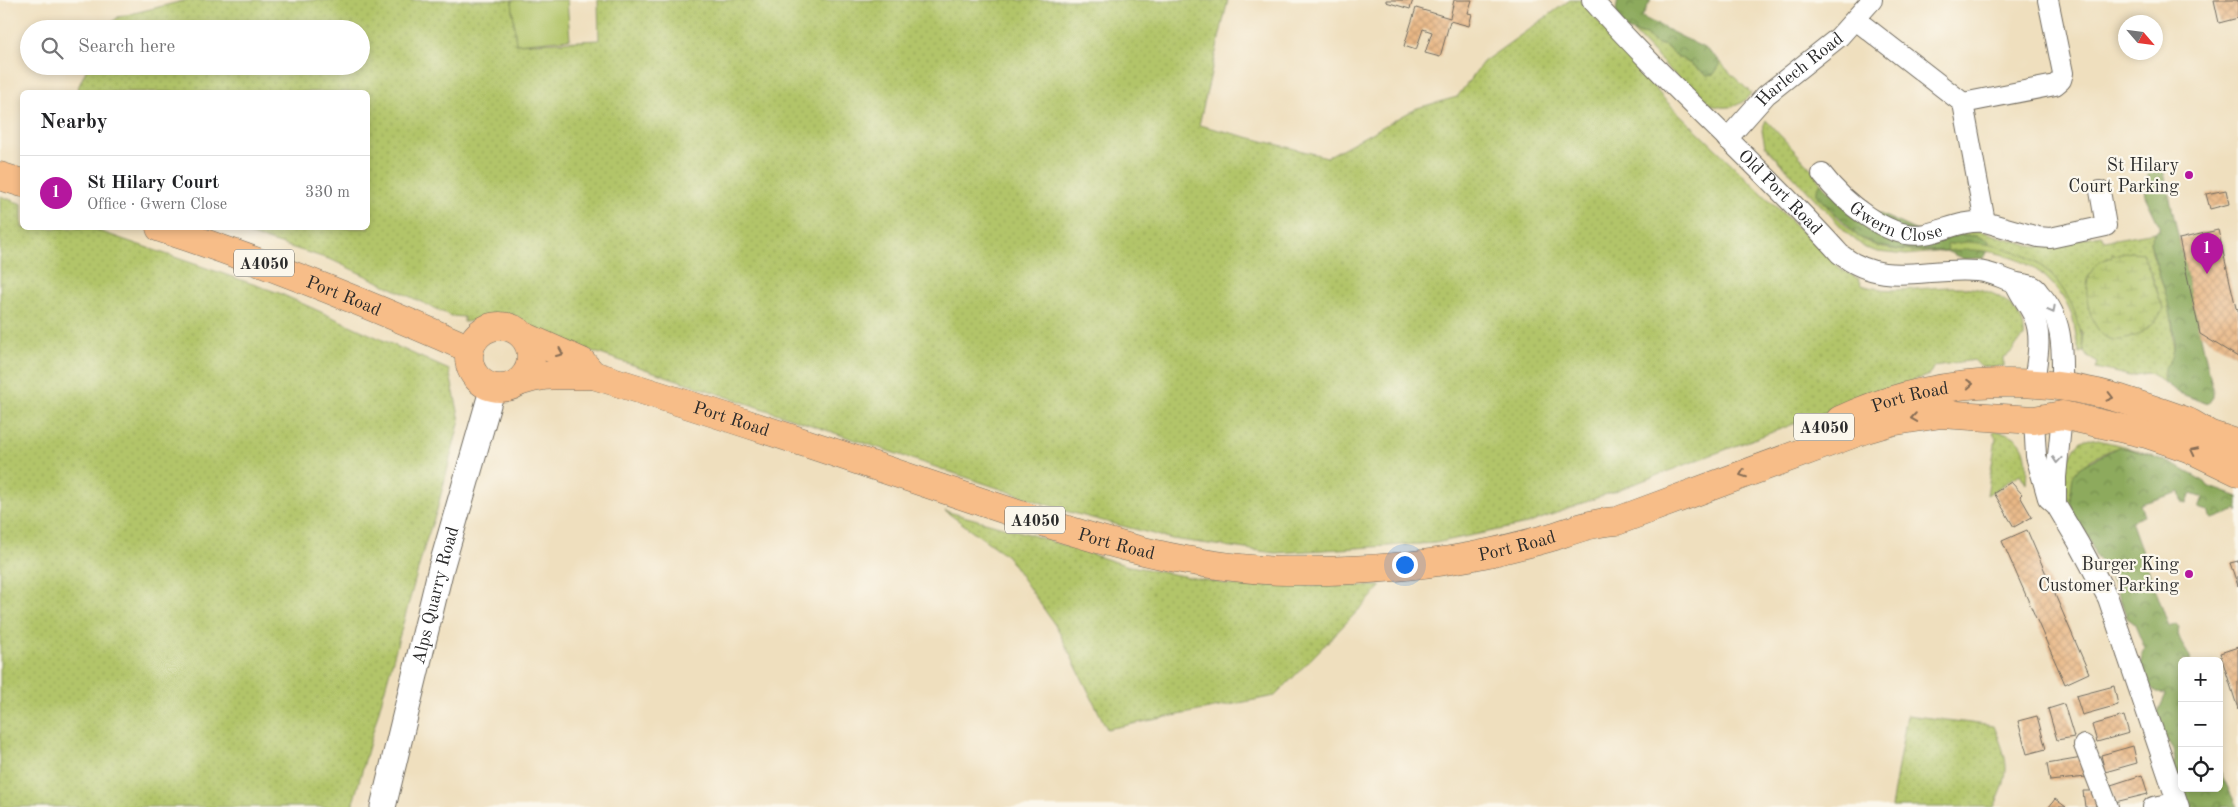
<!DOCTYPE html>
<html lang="en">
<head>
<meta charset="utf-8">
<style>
	body { margin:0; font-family:"Old Standard TT",serif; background:#f2f2f2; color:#202124 }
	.controls { position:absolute; right:15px; bottom:15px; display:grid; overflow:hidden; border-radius:8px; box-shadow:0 2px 8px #0003 }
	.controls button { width:45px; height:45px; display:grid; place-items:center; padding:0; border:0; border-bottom:1px solid #e0e0e0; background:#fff; color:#202124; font:25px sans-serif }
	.compass { position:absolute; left:2118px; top:15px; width:45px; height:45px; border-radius:50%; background:#fff; box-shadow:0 2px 8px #0003; rotate:118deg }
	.you { position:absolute; left:1404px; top:564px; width:18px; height:18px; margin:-12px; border:4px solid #fff; border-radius:50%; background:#1a73e8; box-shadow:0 0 0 8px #1a73e833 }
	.badge { display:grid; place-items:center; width:32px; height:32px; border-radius:50%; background:#b5179e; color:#fff; font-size:16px; font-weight:700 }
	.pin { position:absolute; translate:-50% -41px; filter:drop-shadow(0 1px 2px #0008) }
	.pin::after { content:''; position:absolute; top:26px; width:18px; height:15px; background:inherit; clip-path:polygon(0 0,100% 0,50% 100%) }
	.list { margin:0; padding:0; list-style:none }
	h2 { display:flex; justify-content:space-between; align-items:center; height:65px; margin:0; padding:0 20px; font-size:21px }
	h2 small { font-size:16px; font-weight:400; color:#757577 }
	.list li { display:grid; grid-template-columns:32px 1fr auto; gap:15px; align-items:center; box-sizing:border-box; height:75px; padding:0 20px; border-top:1px solid #e0e0e0 }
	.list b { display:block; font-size:19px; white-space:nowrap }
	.list p { margin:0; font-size:16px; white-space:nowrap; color:#757577 }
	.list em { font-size:16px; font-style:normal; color:#757577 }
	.icon { flex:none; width:28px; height:28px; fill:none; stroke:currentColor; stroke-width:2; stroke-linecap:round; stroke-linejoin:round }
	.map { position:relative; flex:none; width:2238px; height:807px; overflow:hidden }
	.search { position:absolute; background:#fff; box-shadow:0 2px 8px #0003; left:20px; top:20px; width:350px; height:55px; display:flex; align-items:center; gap:12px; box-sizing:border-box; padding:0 18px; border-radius:28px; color:#757577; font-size:19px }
	.panel { position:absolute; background:#fff; box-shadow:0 2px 8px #0003; left:20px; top:90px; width:350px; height:140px; border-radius:8px }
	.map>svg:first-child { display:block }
	.grass { fill:url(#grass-dots); stroke:#6e784a; fill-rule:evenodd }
	.forest { fill:url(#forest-crowns); stroke:#5c6a44 }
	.wetland { fill:url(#wetland-marsh); stroke:#6e784a }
	.garden { fill:#b2c569; stroke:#6e784a }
	.building { fill:url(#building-cross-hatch) }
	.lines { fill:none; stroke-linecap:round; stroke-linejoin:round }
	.minor-casing { stroke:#706a5e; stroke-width:22 }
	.tertiary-casing { stroke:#706a5e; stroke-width:27 }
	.primary-casing { stroke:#706a5e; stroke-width:29 }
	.minor { stroke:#fff; stroke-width:20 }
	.tertiary { stroke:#fff; stroke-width:25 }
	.primary { stroke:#f7bd88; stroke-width:28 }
	.oneway { stroke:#a0a0a0 }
	.oneway2 { stroke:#876d55 }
	.poi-dot { fill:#b5179e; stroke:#fbf7ec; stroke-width:2 }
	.labels { text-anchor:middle; stroke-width:4.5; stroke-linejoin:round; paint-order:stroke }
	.shield { fill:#fbf7ec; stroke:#696865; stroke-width:1 }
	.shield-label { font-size:16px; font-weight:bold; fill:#2b2b2b }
	.street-label { font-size:18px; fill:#2b2b2b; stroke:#fbf7ec }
	.poi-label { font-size:18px; fill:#2b2b2b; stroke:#fbf7ec; text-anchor:end }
</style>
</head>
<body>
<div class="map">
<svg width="2238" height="807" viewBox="0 0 2238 807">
	<defs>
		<pattern id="grass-dots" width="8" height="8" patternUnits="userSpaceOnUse" patternTransform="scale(1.25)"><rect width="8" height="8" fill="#b2c569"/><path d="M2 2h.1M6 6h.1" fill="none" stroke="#99a95b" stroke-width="1.8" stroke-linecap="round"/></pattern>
		<pattern id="forest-crowns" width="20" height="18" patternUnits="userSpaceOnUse" patternTransform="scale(1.25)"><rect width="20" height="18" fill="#8daa5d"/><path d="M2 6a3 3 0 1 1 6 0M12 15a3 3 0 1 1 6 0" fill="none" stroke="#738b4d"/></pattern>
		<pattern id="wetland-marsh" width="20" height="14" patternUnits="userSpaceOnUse" patternTransform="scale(1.25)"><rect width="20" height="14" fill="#b2c569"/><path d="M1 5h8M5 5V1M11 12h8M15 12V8" fill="none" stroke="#99a95b"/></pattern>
		<pattern id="building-cross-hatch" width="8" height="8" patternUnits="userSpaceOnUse" patternTransform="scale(1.25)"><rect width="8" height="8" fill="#e9b886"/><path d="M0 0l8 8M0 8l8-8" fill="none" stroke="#c89e74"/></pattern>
	</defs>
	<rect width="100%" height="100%" fill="#fbf7ec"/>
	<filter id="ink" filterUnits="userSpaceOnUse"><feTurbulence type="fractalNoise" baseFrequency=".02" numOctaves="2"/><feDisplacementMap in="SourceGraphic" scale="10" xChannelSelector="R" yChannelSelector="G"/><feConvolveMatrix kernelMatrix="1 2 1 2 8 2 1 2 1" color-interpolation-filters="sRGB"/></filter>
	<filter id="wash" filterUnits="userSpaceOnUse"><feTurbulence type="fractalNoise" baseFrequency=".0096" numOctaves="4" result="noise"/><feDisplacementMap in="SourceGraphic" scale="20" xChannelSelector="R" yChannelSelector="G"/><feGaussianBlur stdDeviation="1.12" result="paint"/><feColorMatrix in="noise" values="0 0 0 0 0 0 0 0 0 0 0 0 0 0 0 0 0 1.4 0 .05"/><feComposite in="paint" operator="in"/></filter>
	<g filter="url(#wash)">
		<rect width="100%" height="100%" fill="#efdfbe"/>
		<g class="grass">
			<path d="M187,0H512L516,44L599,40L598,0H1228L1199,125L1327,157L1417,108L1457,97L1483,62L1570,0H1580L1665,100L1841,269L1859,279L1862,285C1910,302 1980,265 2016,312C2022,319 2025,328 2024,337C2017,339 2015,353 2004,357V366L1981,367L1974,360L1934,366L1929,375L1818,415L1527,524L1435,543L1275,553L1172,539L1069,512L541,334L518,317L508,315H490L480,320L464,322V317L451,316L332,260L229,228H368V92H76L88,66H361V29H105L118,17Z"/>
			<path d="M1633,32L1646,35L1655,43L1666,46C1673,56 1695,65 1707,75L1719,65V60C1729,73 1740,82 1751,93C1742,107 1726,110 1711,105L1709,110Z"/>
			<path d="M1766,120L1816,174L1821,183L1817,195C1830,209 1843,225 1859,237C1883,254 1918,251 1946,251L1906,255L1878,252L1865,248L1848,234L1765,146L1762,130Z"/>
			<path d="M0,196L22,204V228H90L279,293L449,370L460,420L437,510L426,541L352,807H0Z"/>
			<path d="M1973,229L2037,247L2101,235L2104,241L2155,232L2150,241L2152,253L2171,309L2174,355L2163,375L2164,382L2147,373L2130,376L2096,368L2098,363L2088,357L2084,351L2082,333L2052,275L2040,265L2026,256L1947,245L1930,239ZM2131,252L2142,256L2153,278L2163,308L2152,325L2136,335L2102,261Z"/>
			<path d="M1996,431C2028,435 2028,457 2026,484L2020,474L1987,495L1996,439L1993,433Z"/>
			<path d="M2090,438L2127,447L2154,456L2127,448L2112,449L2090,460L2073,510L2074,518L2065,499V457L2070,458C2074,448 2078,440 2090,438Z"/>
			<path d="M945,511L1032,535L1125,565L1231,585L1382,586L1275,696L1107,729L1057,628L1007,556Z"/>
			<path d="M1907,715L1994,726C2008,761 2012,772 1994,807H1891Z"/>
		</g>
		<g class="forest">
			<path d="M1618,0H1651L1642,17L1706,49L1719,60L1720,65L1714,74L1707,75C1695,65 1673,56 1666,46L1655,43L1646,35L1626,30L1620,24L1616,10Z"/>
			<path d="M2157,161L2162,164L2213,390V397L2208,404L2179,393L2164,382V367C2192,351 2154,266 2150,241L2155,232L2159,230V225L2145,196L2150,163Z"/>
			<path d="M1821,183L1830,191L1930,237L1943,240L1959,235L1977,236L1989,241V249L1984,258L1964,259L1946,251L1899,250L1876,245L1859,237L1817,195V189Z"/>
			<path d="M2118,447C2151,452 2177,466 2205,482L2208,486L2238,497V513L2237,510L2213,519L2210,517L2208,511L2199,508L2203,497L2191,493L2187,504L2183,503L2180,492L2140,504L2144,516L2131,521L2169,627L2176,624L2179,627C2175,641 2188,649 2191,661H2182V788H2219V769L2237,807H2189L2179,795L2172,781L2175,759L2173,749L2162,733L2157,714L2166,694L2157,693C2142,680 2136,668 2145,649L2134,623L2127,618L2115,585L2095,554L2086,532L2074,518L2070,499L2073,476L2080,467Z"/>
		</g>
		<path class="wetland" d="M2131,252L2143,253L2163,308C2160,314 2158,320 2153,324C2143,334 2117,347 2104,336C2089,324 2080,285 2093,269C2097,262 2105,259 2112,257V253L2117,255Z"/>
		<g class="garden">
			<path d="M512,0H567L570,39L516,44Z"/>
			<path d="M1966,242C2036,246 2075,281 2084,351L2080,353C2075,339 2076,323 2069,309C2047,261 1995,245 1946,251L1948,248L1947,245Z"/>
		</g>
		<g id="blocks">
			<g class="building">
				<path d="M1386,0H1413L1410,9L1386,2Z"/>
				<path d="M1454,0H1472L1468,13L1472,14L1469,26L1450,21L1440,57L1425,53L1432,32L1423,29L1416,50L1404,46L1416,8L1450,18Z"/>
				<path d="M2214,0H2238V18L2219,23Z"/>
				<path d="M2226,190L2229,204L2210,209L2206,194Z"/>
				<path d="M2218,230L2236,308L2238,310V357L2200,334L2179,239Z"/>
				<path d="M2011,482L2022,494L2020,496L2032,517L2014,527L1994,493Z"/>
				<path d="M2027,530L2089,673L2065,684L2002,541Z"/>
				<path d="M2238,561V586L2230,563Z"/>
				<path d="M2238,647V709L2220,653Z"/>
				<path d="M2114,686L2118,705L2082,715L2076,696Z"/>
				<path d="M2064,704L2074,737L2057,740L2048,709Z"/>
				<path d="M2037,716L2046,749L2027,754L2018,721Z"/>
				<path d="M2124,716L2129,733L2097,742L2092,725Z"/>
				<path d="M2133,746L2137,763L2105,772L2101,755Z"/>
				<path d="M2082,758L2086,777L2050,781L2047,764Z"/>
				<path d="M2142,775L2148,794L2115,802L2111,785Z"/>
				<path d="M2083,791H2095L2096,807H2085Z"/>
				<path d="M2055,799L2066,807H2049Z"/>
			</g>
		</g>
	</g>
	<g filter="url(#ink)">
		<use href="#blocks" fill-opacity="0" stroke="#706a5e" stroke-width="1"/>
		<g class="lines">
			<g class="minor-casing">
				<g id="minor">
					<path id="s1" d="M1592,0C1671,89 1761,166 1840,254C1884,289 1927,266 1977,271C1993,272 2002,279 2017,283C2021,284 2027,284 2032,286C2035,287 2038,291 2040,294C2065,320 2062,354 2062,387"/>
					<path d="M1856,20L1963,103L2055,85L2061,80L2063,73L2048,0"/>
					<path d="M1963,103L1985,222L2038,237L2050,238L2106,226L2100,191"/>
					<path id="s2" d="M1727,139L1766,95L1839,37L1872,0"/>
					<path id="s3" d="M1822,174C1842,200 1888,241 1925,234C1946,230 1963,220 1985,222"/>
					<path d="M2015,283C2021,297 2029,305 2034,317C2043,337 2036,364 2034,384"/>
					<path d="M2034,420L2036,456L2048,498L2056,505L2078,542L2108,598L2179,807"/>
					<path d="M2056,503V477L2062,415"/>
					<path d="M2084,745L2108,807"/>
					<path d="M2153,807L2176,803"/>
				</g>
			</g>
			<g class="tertiary-casing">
				<g id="tertiary">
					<path id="s4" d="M383,807L441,568L493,387"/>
				</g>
			</g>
			<g class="primary-casing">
				<g id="primary">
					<path d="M0,176L22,183"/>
					<path id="s5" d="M160,228C266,262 368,304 470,349"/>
					<circle cx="500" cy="357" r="31"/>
					<path d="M524,336L582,362L593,375"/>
					<path id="s6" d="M519,382C548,371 563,377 593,375C708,410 822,448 937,487C1051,525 1165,568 1287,571C1356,572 1425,567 1493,552C1514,547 1535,542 1555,536C1576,529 1594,522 1617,521L1866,429L1890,422L1941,414L2034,420L2062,415L2147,434L2188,448L2238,472"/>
					<path id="s7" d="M1840,420C1928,379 2028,372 2121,399C2143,406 2165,413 2186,421C2194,424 2201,430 2209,434C2219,438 2229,440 2238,444"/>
				</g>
			</g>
			<use href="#minor" class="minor"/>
			<use href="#tertiary" class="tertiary"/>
			<use href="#primary" class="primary"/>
		</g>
		<defs><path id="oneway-chevron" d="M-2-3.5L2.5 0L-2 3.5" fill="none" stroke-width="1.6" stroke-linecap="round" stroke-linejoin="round" transform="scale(1.25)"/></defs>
		<g class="oneway">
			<use href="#oneway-chevron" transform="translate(2052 310) rotate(61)"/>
			<use href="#oneway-chevron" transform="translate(2057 460) rotate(95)"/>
		</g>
		<g class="oneway2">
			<use href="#oneway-chevron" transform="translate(560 353) rotate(24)"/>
			<use href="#oneway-chevron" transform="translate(1970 384) rotate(-4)"/>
			<use href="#oneway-chevron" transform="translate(2110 397) rotate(14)"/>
			<use href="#oneway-chevron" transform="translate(1914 418) rotate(171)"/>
			<use href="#oneway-chevron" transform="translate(2194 451) rotate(-154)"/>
			<use href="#oneway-chevron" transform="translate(1743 474) rotate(159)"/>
		</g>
	</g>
	<g class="poi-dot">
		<circle cx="2189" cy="175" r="5"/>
		<circle cx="2189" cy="574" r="5"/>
	</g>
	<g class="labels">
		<g class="shield">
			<rect x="234" y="249.5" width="60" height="27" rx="4"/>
			<rect x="1794" y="413.5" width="60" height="27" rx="4"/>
			<rect x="1005" y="506.5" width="60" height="27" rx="4"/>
		</g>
		<g class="shield-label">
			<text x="264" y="269">A4050</text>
			<text x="1824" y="433">A4050</text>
			<text x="1035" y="526">A4050</text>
		</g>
		<g class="street-label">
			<text dy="6" stroke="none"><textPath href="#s2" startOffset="101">Harlech Road</textPath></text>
			<text dy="6" stroke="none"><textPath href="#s1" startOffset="269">Old Port Road</textPath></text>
			<text dy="6" stroke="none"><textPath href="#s3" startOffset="92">Gwern Close</textPath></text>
			<text dy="6" stroke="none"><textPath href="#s5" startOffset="196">Port Road</textPath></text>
			<text dy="6" stroke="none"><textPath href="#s7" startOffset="74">Port Road</textPath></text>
			<text dy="6" stroke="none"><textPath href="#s6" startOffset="220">Port Road</textPath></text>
			<text dy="6" stroke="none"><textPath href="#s6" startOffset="625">Port Road</textPath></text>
			<text dy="6" stroke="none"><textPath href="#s6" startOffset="1030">Port Road</textPath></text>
			<text dy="6" stroke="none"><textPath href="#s4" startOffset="218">Alps Quarry Road</textPath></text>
		</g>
		<g class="poi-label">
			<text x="2179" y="171">St Hilary<tspan x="2179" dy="21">Court Parking</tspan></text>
			<text x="2179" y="570">Burger King<tspan x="2179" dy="21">Customer Parking</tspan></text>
		</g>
	</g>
</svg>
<div class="controls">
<button>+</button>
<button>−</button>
<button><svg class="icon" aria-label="locate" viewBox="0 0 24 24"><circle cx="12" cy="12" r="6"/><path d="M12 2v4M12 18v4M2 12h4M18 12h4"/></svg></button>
</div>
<svg class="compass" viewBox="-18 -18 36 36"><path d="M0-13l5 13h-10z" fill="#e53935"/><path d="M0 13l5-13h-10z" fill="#757577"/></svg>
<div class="you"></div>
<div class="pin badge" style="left:2207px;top:274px">1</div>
<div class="search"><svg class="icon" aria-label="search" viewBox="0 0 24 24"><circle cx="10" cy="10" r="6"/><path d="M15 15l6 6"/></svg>Search here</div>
<section class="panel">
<h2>Nearby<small></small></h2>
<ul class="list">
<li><span class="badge">1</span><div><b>St Hilary Court</b><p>Office · Gwern Close</p></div><em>330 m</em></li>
</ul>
</section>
</div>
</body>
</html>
